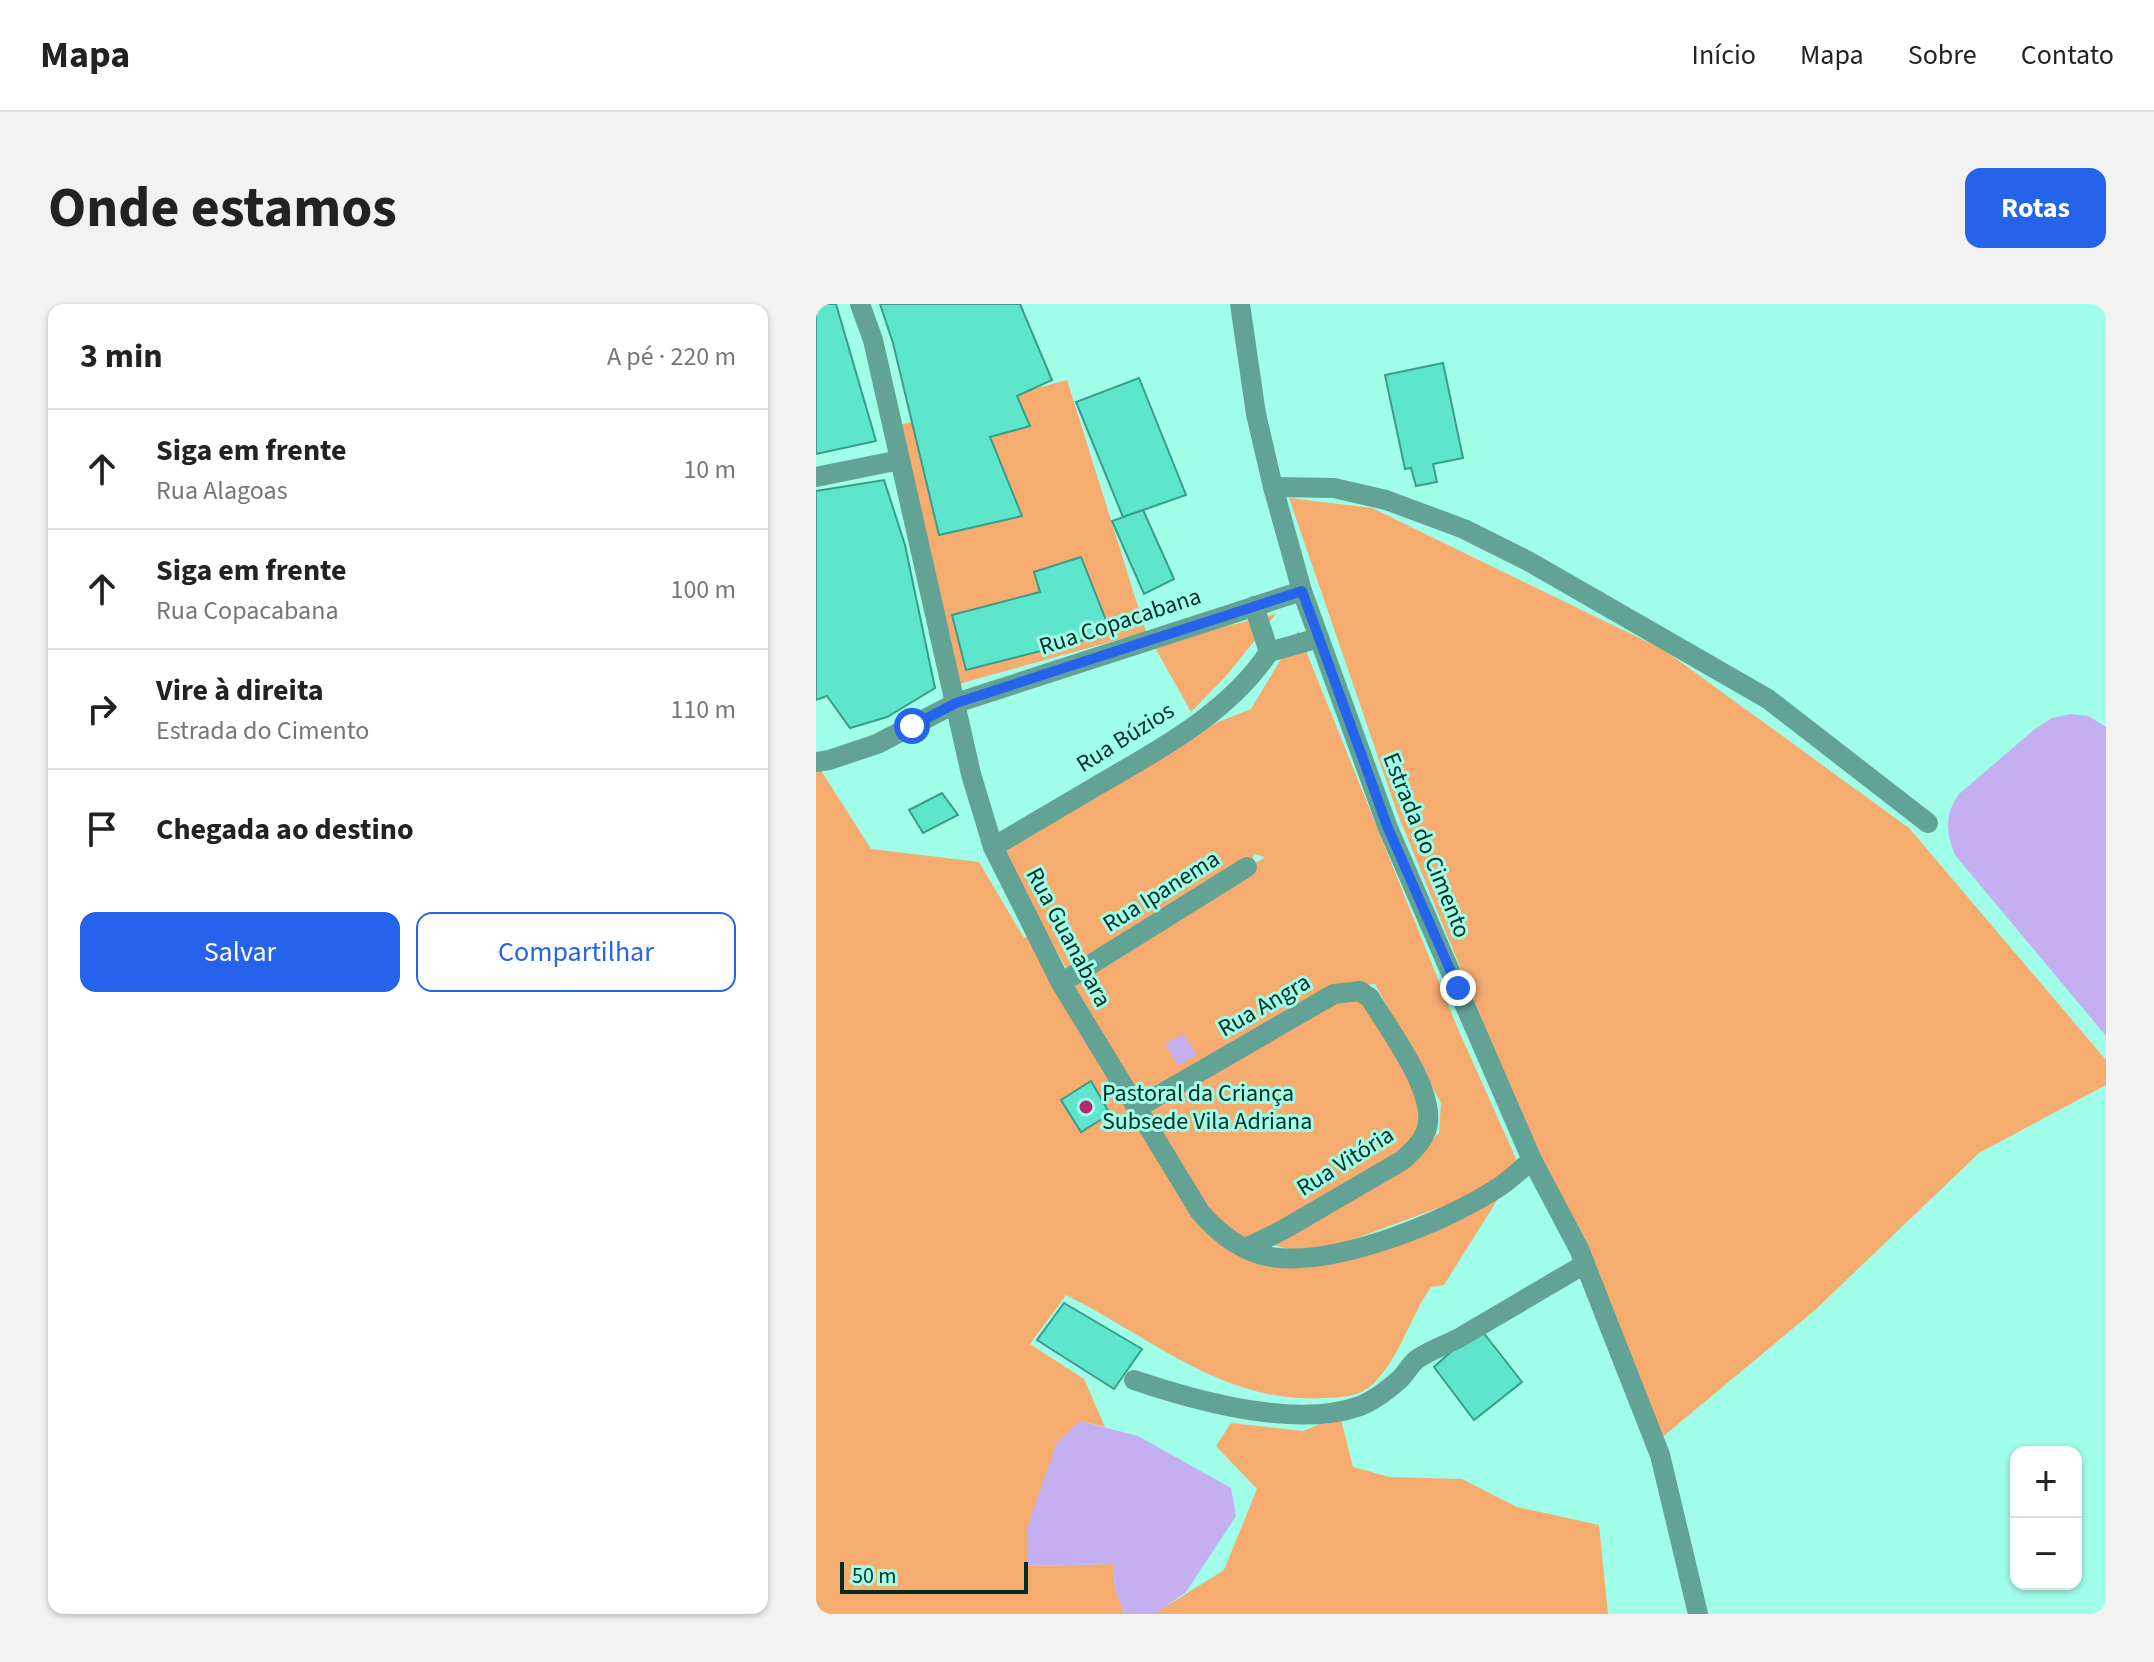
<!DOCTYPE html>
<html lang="pt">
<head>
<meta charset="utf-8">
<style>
	body { margin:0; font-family:"Source Sans 3",sans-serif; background:#f2f2f2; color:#222 }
	.controls { position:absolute; right:24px; bottom:24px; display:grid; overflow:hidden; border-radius:16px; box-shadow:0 2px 6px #0004 }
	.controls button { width:72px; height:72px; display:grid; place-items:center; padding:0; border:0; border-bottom:2px solid #e0e0e0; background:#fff; color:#222; font:40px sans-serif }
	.scale { position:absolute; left:24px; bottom:20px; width:188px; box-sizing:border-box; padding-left:8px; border:4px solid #022e26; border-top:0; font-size:22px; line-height:28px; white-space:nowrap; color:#022e26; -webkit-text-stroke:6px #9ffde8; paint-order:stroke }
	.stop { position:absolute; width:24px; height:24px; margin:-18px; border:6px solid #2563eb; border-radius:50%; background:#fff }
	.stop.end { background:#2563eb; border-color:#fff; box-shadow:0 2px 8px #0008 }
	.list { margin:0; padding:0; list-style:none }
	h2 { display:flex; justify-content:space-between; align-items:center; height:104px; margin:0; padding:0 32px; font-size:34px }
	h2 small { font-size:26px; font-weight:400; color:#767676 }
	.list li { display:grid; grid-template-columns:52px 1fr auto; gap:24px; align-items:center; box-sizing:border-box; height:120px; padding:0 32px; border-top:2px solid #e0e0e0 }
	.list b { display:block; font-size:30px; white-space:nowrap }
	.list p { margin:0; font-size:26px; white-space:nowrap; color:#767676 }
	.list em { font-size:26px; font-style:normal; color:#767676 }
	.actions { display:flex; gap:16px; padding:24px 32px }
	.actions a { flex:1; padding:18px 0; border:2px solid #2563eb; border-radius:16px; text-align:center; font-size:28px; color:#2563eb }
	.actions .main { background:#2563eb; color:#fff }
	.icon { flex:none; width:44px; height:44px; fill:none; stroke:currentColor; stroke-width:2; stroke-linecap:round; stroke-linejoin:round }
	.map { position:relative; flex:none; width:1290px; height:1310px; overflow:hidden; border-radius:16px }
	header { display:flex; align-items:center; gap:48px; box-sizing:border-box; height:112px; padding:0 40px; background:#fff; border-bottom:2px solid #e0e0e0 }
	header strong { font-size:38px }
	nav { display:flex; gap:44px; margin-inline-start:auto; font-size:28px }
	.intro { display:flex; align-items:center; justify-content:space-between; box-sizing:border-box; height:192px; padding:0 48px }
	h1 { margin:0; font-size:56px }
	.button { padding:20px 36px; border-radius:16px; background:#2563eb; color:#fff; font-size:28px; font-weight:700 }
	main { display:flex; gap:48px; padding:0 48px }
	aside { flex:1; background:#fff; border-radius:16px; box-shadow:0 2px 6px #0004 }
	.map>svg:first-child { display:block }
	.green { fill:#f6ab6f }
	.water { fill:#c4b0f1 }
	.building { fill:#5ee6cd; stroke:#3b9c8a; stroke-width:2 }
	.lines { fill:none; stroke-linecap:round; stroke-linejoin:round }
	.minor { stroke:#62a395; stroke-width:20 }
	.route { stroke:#2563eb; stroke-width:10 }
	.poi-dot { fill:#b32967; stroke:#9ffde8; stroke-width:3 }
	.labels { text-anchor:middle; stroke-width:6; stroke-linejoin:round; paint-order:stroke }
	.street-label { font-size:24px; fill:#022e26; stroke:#9ffde8 }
	.poi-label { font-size:24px; fill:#022e26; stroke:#9ffde8; text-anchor:start }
</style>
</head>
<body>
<header>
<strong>Mapa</strong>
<nav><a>Início</a><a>Mapa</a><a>Sobre</a><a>Contato</a></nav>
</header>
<div class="intro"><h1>Onde estamos</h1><a class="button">Rotas</a></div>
<main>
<aside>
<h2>3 min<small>A pé · 220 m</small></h2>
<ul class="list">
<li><svg class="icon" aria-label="ahead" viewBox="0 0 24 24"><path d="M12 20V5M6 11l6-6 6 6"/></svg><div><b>Siga em frente</b><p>Rua Alagoas</p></div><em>10 m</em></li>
<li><svg class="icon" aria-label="ahead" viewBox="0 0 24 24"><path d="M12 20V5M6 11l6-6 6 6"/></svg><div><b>Siga em frente</b><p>Rua Copacabana</p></div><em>100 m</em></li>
<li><svg class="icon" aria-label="right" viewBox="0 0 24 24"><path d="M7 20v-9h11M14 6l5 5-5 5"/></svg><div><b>Vire à direita</b><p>Estrada do Cimento</p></div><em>110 m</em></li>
<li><svg class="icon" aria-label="arrive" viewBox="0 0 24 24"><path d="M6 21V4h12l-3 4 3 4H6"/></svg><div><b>Chegada ao destino</b></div></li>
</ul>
<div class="actions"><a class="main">Salvar</a><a>Compartilhar</a></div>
</aside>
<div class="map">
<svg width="1290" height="1310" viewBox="0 0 1290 1310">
	<rect width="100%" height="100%" fill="#9ffde8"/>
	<g class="green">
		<path d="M251,76L330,328L139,381L84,121Z"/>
		<path d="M473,194L556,204L848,346L1093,524L1290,756V781L1163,849L999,1006L844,1135L770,936L720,849L582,511Z"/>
		<path d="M460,310L410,372L375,408L337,340Z"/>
		<path d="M482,327L642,725L702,859L658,891L516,943L482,947L453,940L590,863L623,829L625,799L559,680L519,683L323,799L251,679L449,553L438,550L436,558L254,671L182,544L402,418L435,405Z"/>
		<path d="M4,465L55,545L163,558L208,634L212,632L380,910L472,961L685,890L628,981L615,983C594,1013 585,1051 559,1078C544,1093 528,1093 508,1094C407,1100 335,1033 250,991L214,1040L268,1075L289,1123L264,1117L213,1262L297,1260L299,1286L309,1310H0V466Z"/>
		<path d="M544,689L606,798L604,835L429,940L395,914L330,807L525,694Z"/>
		<path d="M524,1112L537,1163L574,1173L646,1175L701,1203L783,1221L792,1310H338L408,1266L441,1185L400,1142L415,1119L487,1127Z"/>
	</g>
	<g class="water">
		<path d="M1255,410L1272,412L1290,423V732L1139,551C1130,528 1128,511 1143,490L1219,425L1236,414Z"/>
		<path d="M367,730L381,750L362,762L349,740Z"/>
		<path d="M264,1117L322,1132L415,1184L420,1212L370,1288L339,1310H309L299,1286L297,1260L212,1262V1221L241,1138Z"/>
	</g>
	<g class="building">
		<path d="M0,0H20L60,137L0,150Z"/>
		<path d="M64,0H204L236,76L201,92L214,122L174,133L206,212L123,231L77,39Z"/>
		<path d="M627,59L647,154L617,160L621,178L600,182L595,164L589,165L569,71Z"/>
		<path d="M323,74L370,191L307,213L260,98Z"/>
		<path d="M68,176L89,241L119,384L71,413L34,424L11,392L0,396V187Z"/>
		<path d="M327,206L358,275L328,290L296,217Z"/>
		<path d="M265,253L295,329L150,366L136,311L224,288L218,268Z"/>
		<path d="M126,489L142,511L107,529L93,506Z"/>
		<path d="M275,777L294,810L265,828L245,796Z"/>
		<path d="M248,999L326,1045L298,1085L221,1036Z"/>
		<path d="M663,1023L706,1078L658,1116L618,1063Z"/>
	</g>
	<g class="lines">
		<g class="minor">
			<path d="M44,0L57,36L155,470L177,543L245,679L384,908C403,930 426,948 455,953C518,963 630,918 683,883C694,876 705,865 716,856"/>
			<path d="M424,0L440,110L457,183L486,287L572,524L716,856L763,945L844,1151L882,1310"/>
			<path d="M0,173L84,156"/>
			<path d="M457,183L518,184L570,196L648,225L712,257L952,395L1112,519"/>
			<path d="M453,348L503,334"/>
			<path d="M0,458L13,456L61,440L140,399L486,287"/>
			<path d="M177,543C214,521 252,499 289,477C348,443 415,406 453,348L438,302"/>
			<path d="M245,679L431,563"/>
			<path d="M321,804L518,690L544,687L554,694C572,724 624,792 610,827C605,840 596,847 587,856L465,927L430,944"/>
			<path d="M318,1076C380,1097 480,1125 544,1102C559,1096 573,1085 584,1075C590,1069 594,1061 600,1056C612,1047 630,1041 643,1034C685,1009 727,985 769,960"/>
		</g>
	</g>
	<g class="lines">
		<path class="route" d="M96,422L140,399L486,287L572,524L642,684"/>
	</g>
	<circle class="poi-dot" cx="270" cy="803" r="8"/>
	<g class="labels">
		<g class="street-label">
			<text transform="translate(304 317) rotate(-18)" y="8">Rua Copacabana</text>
			<text transform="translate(309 433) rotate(-32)" y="8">Rua Búzios</text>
			<text transform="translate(611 541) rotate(68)" y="8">Estrada do Cimento</text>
			<text transform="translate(345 587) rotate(-32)" y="8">Rua Ipanema</text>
			<text transform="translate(253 633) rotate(62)" y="8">Rua Guanabara</text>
			<text transform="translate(448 701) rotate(-30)" y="8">Rua Angra</text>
			<text transform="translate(529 857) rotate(-32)" y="8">Rua Vitória</text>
		</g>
		<g class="poi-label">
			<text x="286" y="797">Pastoral da Criança<tspan x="286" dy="28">Subsede Vila Adriana</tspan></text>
		</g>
	</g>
</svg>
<div class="controls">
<button>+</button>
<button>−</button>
</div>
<div class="scale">50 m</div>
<div class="stop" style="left:96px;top:422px"></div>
<div class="stop end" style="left:642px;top:684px"></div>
</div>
</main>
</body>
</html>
